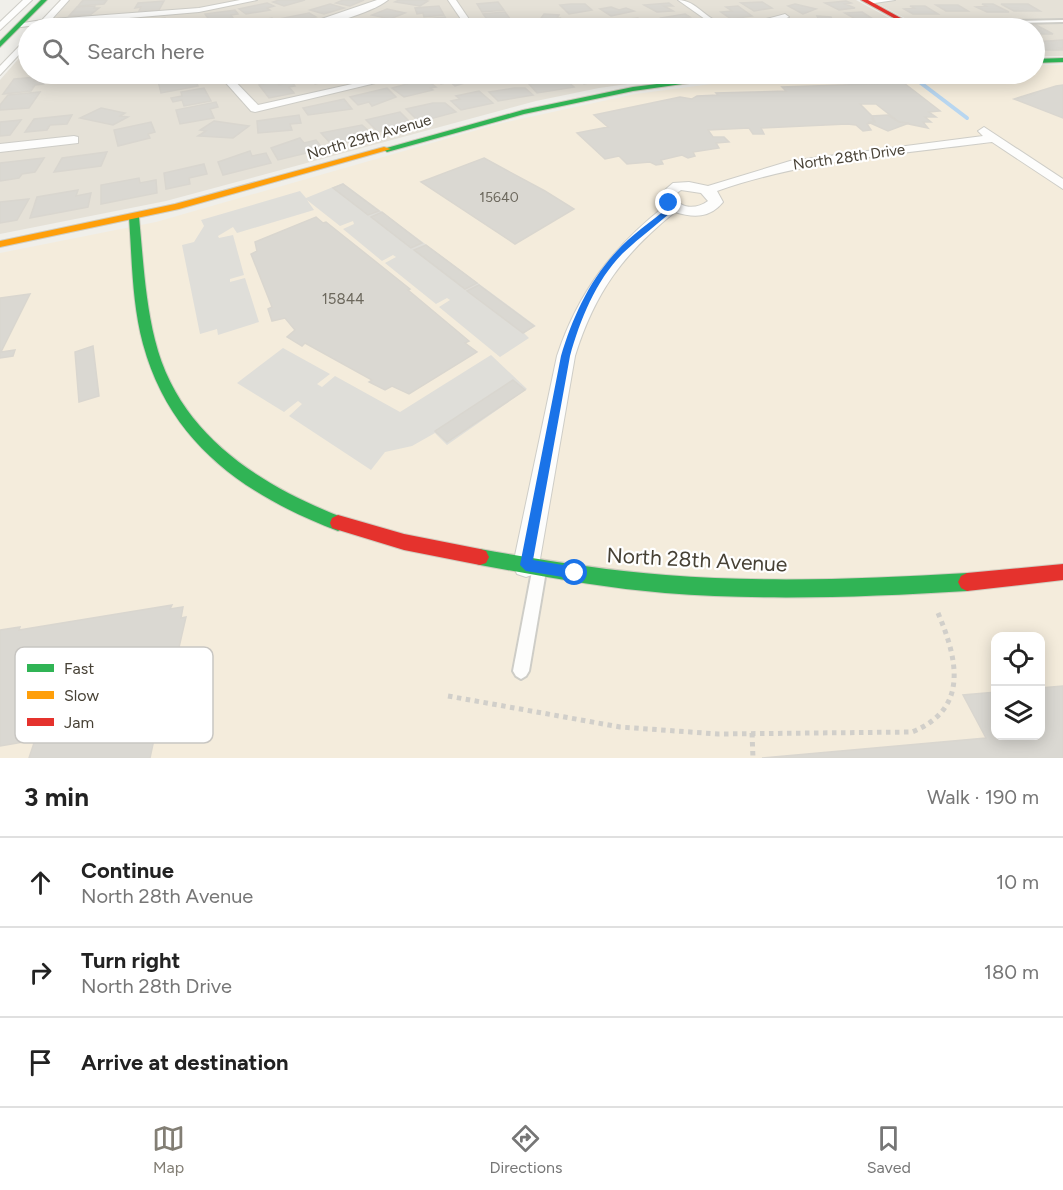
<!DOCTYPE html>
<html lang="en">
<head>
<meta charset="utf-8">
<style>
	body { margin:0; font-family:Figtree,sans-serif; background:#f2f2f2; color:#222 }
	.controls { position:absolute; right:18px; bottom:18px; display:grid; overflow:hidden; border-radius:12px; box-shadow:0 3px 15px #0003 }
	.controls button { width:54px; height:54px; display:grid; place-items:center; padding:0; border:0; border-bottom:2px solid #e0e0e0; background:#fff; color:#222; font:30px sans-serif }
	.stop { position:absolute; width:18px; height:18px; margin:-14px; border:4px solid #1a73e8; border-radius:50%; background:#fff }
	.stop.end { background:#1a73e8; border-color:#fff; box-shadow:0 2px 6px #0008 }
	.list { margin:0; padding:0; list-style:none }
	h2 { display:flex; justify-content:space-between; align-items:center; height:78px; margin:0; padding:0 24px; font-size:26px }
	h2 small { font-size:20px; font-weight:400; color:#767676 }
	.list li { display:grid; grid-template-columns:39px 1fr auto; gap:18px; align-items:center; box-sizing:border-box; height:90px; padding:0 24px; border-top:2px solid #e0e0e0 }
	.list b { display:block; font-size:22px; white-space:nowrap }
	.list p { margin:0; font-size:20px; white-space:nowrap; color:#767676 }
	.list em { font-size:20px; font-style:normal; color:#767676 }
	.icon { flex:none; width:33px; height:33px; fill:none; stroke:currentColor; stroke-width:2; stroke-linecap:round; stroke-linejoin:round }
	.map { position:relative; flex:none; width:1063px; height:758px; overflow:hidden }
	.search { position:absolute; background:#fff; box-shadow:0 3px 15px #0003; left:18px; right:18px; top:18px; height:66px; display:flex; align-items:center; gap:15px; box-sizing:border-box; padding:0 21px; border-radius:33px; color:#767676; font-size:22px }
	.sheet { height:348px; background:#fff }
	nav { display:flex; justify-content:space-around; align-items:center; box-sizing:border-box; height:84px; border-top:2px solid #e0e0e0; background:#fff; font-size:16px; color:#767676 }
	nav a { display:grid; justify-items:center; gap:3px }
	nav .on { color:#827e74 }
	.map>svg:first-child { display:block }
	.residential { fill:#e5e1d7 }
	.commercial { fill:#f4ecdc; fill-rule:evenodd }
	.parking { fill:#dfded9 }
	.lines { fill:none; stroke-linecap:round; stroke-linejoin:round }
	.stream { stroke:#b8d6f0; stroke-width:4 }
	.building { fill:#dad8d2; stroke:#d9d6cf; stroke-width:1.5 }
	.lane-casing { stroke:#cecdc7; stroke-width:4 }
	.street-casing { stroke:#cecdc7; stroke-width:2 }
	.fast-casing { stroke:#d0cdc0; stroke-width:2 }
	.slow-casing { stroke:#d0cdc0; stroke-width:2 }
	.jam-casing { stroke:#d0cdc0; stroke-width:2 }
	.path { stroke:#d1cfca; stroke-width:5; stroke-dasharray:4.5 4.5; stroke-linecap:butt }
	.lane { fill:#fdfdfc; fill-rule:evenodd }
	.street { fill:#fdfdfc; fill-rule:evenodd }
	.fast { fill:#30b455; fill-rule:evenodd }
	.slow { fill:#ff9f0a; fill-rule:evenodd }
	.jam { fill:#e5322d; fill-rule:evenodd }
	.route { fill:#1a73e8 }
	.labels { text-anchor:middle; stroke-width:4.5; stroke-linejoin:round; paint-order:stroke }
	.far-number-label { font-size:14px; fill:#6c685d }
	.far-street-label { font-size:15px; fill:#474135; stroke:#fff }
	.number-label { font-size:15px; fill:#6c685d }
	.near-street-label { font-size:21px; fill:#474135; stroke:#fff }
	.key { fill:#fff; stroke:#c8c6c2; stroke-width:1.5 }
	.key-label { font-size:16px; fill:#474135 }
</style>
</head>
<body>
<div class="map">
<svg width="1063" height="758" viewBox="0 0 1063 758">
	<rect width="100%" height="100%" fill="#f0efea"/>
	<g class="residential">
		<path d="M70,0H856L908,28H46Z"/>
		<path d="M871,0H1063V56H1035L1034,28H923Z"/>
		<path d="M28,48V74H699L599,88L536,101L166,201L0,234V80Z"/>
	</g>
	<path class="commercial" d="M1035,65H1063V758H0V253L156,222L498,124L635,94L788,74H1034ZM996,636H1040V736H996Z"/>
	<g class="parking">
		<path d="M343,183L536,326L524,333L529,338L500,357L439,307L450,300L447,298L436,304L385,263L396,257L393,255L382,261L343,229L354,224L353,221L340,226L307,200L314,210L237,233L233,227L218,236L219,238L233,235L244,275L230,279V282L245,278L259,322L218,335L217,329L200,334L182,245L194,242L204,226L201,220L300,191L306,198Z"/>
		<path d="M283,348L330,374L317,384L322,387L335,376L400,412L491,355L527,389L447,445L435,433L412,446L385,452L371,470L289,416L302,404L298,401L284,412L237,383Z"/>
	</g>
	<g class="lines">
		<path class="stream" d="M909,74L967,118"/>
	</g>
	<g class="building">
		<path d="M83,0H107L104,4L78,6Z"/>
		<path d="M279,0H305L284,6L273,2Z"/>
		<path d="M343,0H364L350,6L336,3Z"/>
		<path d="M399,0H424L428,1L420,6L395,2Z"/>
		<path d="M164,1L159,10L139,11L141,7L135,8L138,3Z"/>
		<path d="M846,1L851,3L845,4L855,8L839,10L825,3Z"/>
		<path d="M498,2L504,10L482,12L477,4Z"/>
		<path d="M762,2L772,8L754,11L741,3Z"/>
		<path d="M267,3L274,6L267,8L270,10L246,14L239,9Z"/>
		<path d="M669,3L673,6H664L673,11L657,12L644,5Z"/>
		<path d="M330,4L344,8L324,14L310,10Z"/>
		<path d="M571,4H585L592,10L569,14L560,5Z"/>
		<path d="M795,4L816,9L803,14L788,6Z"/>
		<path d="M982,4H993L1009,12H987L976,7L986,6Z"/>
		<path d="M1001,4H1028L1040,11H1014Z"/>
		<path d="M936,5H958L968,11H946Z"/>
		<path d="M95,6L94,8H99L90,15L69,16L77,7Z"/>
		<path d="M439,6L444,15L424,17L423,13L417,14L415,8Z"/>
		<path d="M738,6L752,16L731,19L721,12L732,11L726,7Z"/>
		<path d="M910,6H925L938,14H913L904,9L914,8Z"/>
		<path d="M611,7L619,10L626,8L634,11L611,16L600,9Z"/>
		<path d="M387,9L405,13L390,19L372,15Z"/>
		<path d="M235,10L238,14L231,15L233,18L210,21L205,14Z"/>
		<path d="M505,12L511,20L489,22L483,14Z"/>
		<path d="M862,12L873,19L859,21L845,13Z"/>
		<path d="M309,13L316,17L289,24L279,19Z"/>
		<path d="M544,14L559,15L557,18H560L557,22L539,21Z"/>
		<path d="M685,14L690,17L683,18L689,23L670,25L661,18Z"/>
		<path d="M817,16L831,17L836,28L811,23L810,19L819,20Z"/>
		<path d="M445,17L451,27L431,28L426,19Z"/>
		<path d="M165,18L166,27L136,28V22Z"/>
		<path d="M272,18L279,24L253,28L246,23Z"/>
		<path d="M638,18L648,27L620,28L617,26L623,25L618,20Z"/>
		<path d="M356,19H366L381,24L363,28L344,22Z"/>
		<path d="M514,22L519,28H493L490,24Z"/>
		<path d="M885,24L892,28H869L864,25Z"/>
		<path d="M1036,25L1053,34H1034V28L970,27Z"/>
		<path d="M1063,40V48H1060L1063,50H1034V42Z"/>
		<path d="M249,74H280L283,78L256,83Z"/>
		<path d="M319,74H350L352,76L315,84L311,78L321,76Z"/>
		<path d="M453,74H470L478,79L455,86L450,82L441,84L433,78Z"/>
		<path d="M575,74H603L608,79L584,84Z"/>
		<path d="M186,76L189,82L196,81L198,86L161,93L158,81Z"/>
		<path d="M36,77L34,81L47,79L44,84L35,85L31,91L3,94L14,79Z"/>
		<path d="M425,79L436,87L430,88L433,90L404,97L392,88Z"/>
		<path d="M555,80H566L574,87L537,93L529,84Z"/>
		<path d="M276,81L279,85L292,82L295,86L289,87L294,93L269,98L259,85Z"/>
		<path d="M904,83L940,111L929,112L936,117H925L931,122H923L928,128L899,122L876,104H860L875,119H872L875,122L867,124L871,130L863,131L856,125L847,124L761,128L764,134H753L749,128L708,130L713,137H724L729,142L716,143L719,148L693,152L695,156L688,158L682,155L661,160L663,164L656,165L650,162L627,164L619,156L605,159L577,133L608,127L594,115L680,97L692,99L697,96L718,95L716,93L786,91L782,87Z"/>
		<path d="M1063,85V118L1014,99L1056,86Z"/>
		<path d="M204,88L211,101L184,106L182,100L173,102L171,98L182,96L181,92Z"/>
		<path d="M387,88L396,97L372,106L369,102L358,105L350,97Z"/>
		<path d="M514,88H525L533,95L498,101L489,92Z"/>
		<path d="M479,91L493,103L461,110L451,101L460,99L456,96Z"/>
		<path d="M40,92L29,108L0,110V105L8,95Z"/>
		<path d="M344,99L352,109L308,115L303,108Z"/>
		<path d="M216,102L218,107L210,109L214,118L180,124L176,110Z"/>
		<path d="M433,103H445L456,112L419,122L406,109Z"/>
		<path d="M101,108L125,113L120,116L128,117L113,125L80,118Z"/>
		<path d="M400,112L412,124L378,132L366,120Z"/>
		<path d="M72,115L67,124L50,125L47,130L25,132L34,119Z"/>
		<path d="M299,115L301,123L290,124L292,130L258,133L257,121Z"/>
		<path d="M888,115L899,122L909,123L888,131L868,122H875L872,116Z"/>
		<path d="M21,120L10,135L0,136V122Z"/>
		<path d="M214,121L249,126L233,138L198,136L206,131L200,130Z"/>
		<path d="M151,122L155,132L148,134L150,138L118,146L114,130Z"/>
		<path d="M362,125L373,135L333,146L321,133Z"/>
		<path d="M300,138L304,143L316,140L323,149L278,160L271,148Z"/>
		<path d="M250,151L252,156L266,153L271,163L223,175L218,162Z"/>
		<path d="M107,152L101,166L54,172L62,158Z"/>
		<path d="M44,158L35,172L22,174L19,178L0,181V163Z"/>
		<path d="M484,158L545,191L574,209L515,244L421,182Z"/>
		<path d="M204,164L207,174L189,178L190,184L166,189L164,173Z"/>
		<path d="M139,178L140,183L156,180L157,193L101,204V185Z"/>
		<path d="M343,184L379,211L368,215L333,188Z"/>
		<path d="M78,190L76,196L91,193L88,207L30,218L37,197Z"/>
		<path d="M29,199L17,220L0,223V202Z"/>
		<path d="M382,212L422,243L411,248L371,217Z"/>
		<path d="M316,217L323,223L326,222L410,289L408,290L469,341L465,343L477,352L409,394L392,386L385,390L369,382L372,380L305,343L302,346L287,337L295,330L285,318L272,321L268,309L272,307L251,254L257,251L255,242Z"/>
		<path d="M426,245L477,283L465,289L414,250Z"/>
		<path d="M479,285L534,326L523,333L467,291Z"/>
		<path d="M30,294L1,352L15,350L13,356L0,358V298Z"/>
		<path d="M93,346L99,396L79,402L75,352Z"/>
		<path d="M513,380L525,390L447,442L435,431Z"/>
		<path d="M172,605L170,609L183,607L181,618L186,617L160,730H156L150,758H29L35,740L0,746V630L20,627L19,630Z"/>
		<path d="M1063,686V758H762L986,738L963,695L996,692V736H1040V688Z"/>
	</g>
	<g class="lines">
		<g class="lane-casing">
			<g id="lane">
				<path d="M1063,20V22L908,25L906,24L908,23Z"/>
				<path d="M539,564L544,566L546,571L529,671L526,676L521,679L516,676L513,671L532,571L534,566Z"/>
			</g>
		</g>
		<g class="street-casing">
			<g id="street">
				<path d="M23,0H32L0,30V22Z"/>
				<path d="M61,0H69L52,19L199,8L240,0H257L199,12L47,25L41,28L37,25L21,27L17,24L42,20Z"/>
				<path d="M377,0H388C372,13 315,30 295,28Z"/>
				<path d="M448,0H456L475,28H467Z"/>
				<path d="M678,0C697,0 706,21 724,23C742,26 767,19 785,14L789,17L769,25L697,28L712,24Z"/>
				<path d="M865,0H895L868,4Z"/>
				<path d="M587,19H593L604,28H595L587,23Z"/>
				<path d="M28,37V45L0,75V66Z"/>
				<path d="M218,74H228L258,105L397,74H413L255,112L251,111Z"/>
				<path d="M984,127L1063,179V189L992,142C900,154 805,160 717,191L723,202C710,218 694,218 675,212C623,254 595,292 575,356L539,565L535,574L526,577L517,574L513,565L557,356C578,292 613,247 665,206L659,195L673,183L689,182L708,186L790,161L983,136L978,131ZM681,190L701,193L708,201C697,209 681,210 673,196Z"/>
				<path d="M74,136L78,137V143L0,152V144Z"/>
			</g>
		</g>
		<g class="fast-casing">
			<g id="fast">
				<path d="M41,0H47L0,47V41Z"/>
				<path d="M1063,58V62L1034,63V59Z"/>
				<path d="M736,74H753L633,91L524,114L387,152L383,149L523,110L633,87Z"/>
				<path d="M134,214L139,217C143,258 145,300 155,340C178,434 259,485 344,518L346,523L344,528L338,531C246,496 170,444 143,344C132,303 132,259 129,217Z"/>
				<path d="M480,549C542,560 603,570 666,575C766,583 867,579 967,573L973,576L976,582L973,588L967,591C867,597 766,601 665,593C603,588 541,576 480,565L474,563L471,557L474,551Z"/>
			</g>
		</g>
		<g class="slow-casing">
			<path id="slow" d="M384,147L391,149L179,209L0,247V241L175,204Z"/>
		</g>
		<g class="jam-casing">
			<g id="jam">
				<path d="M861,0H868L919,28H912Z"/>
				<path d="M338,515L404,534L480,549L486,551L489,557L486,563L480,565L404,550L332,528L330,523L332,518Z"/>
				<path d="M1063,564V580L967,591L961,588L958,582L961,576L967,573Z"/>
			</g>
		</g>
		<g class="path">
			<path d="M448,696L620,727L718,734L912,732C969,709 958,660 938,613"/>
			<path d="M752,733L753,758"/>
		</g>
		<use href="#lane" class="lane"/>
		<use href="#street" class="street"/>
		<use href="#fast" class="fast"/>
		<use href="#slow" class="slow"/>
		<use href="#jam" class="jam"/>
	</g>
	<path class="route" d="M669,201L676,205V208C659,223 640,237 623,253C596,280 580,320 570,356L533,560L575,567L582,573L575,579L526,571L520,565L561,356C572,319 589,281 616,252C631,235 652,221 670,206L666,203Z"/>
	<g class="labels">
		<g class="far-number-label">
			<text x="499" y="202">15640</text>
		</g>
		<g class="far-street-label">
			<text transform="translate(369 137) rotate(-16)" y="5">North 29th Avenue</text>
			<text transform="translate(849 157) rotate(-8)" y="5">North 28th Drive</text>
		</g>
		<g class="number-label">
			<text x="343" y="304">15844</text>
		</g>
		<g class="near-street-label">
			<text transform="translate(697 560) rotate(3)" y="7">North 28th Avenue</text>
		</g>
	</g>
	<rect x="15" y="647" width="198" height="96" rx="9" class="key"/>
	<rect x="27" y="664" width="27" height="8" fill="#30b455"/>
	<rect x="27" y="691" width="27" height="8" fill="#ff9f0a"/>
	<rect x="27" y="718" width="27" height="8" fill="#e5322d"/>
	<g class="key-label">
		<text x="64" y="674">Fast</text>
		<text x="64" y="701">Slow</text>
		<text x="64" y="728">Jam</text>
	</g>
</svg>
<div class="controls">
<button><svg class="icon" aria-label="locate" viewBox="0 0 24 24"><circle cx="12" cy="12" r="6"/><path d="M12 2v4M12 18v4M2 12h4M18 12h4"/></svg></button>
<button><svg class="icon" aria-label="layers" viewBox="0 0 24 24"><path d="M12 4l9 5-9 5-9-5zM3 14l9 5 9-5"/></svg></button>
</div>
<div class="stop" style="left:575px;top:573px"></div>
<div class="stop end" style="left:669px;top:203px"></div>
<div class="search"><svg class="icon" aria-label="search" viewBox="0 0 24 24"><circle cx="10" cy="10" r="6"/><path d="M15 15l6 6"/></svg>Search here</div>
</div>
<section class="sheet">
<h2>3 min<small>Walk · 190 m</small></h2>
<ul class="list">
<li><svg class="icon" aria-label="ahead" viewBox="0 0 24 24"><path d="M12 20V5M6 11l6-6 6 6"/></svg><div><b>Continue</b><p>North 28th Avenue</p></div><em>10 m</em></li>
<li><svg class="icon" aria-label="right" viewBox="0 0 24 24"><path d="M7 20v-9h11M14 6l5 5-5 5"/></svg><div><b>Turn right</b><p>North 28th Drive</p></div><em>180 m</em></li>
<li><svg class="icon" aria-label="arrive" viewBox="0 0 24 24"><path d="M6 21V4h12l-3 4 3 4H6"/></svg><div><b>Arrive at destination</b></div></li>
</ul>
</section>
<nav>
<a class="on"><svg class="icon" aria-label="map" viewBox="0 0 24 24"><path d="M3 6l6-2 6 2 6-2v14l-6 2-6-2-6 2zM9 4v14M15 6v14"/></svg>Map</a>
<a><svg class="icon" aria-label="directions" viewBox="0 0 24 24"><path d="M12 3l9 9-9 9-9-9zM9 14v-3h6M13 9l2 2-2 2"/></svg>Directions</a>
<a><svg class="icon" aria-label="saved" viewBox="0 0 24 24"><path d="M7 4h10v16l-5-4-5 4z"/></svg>Saved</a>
</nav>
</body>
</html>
